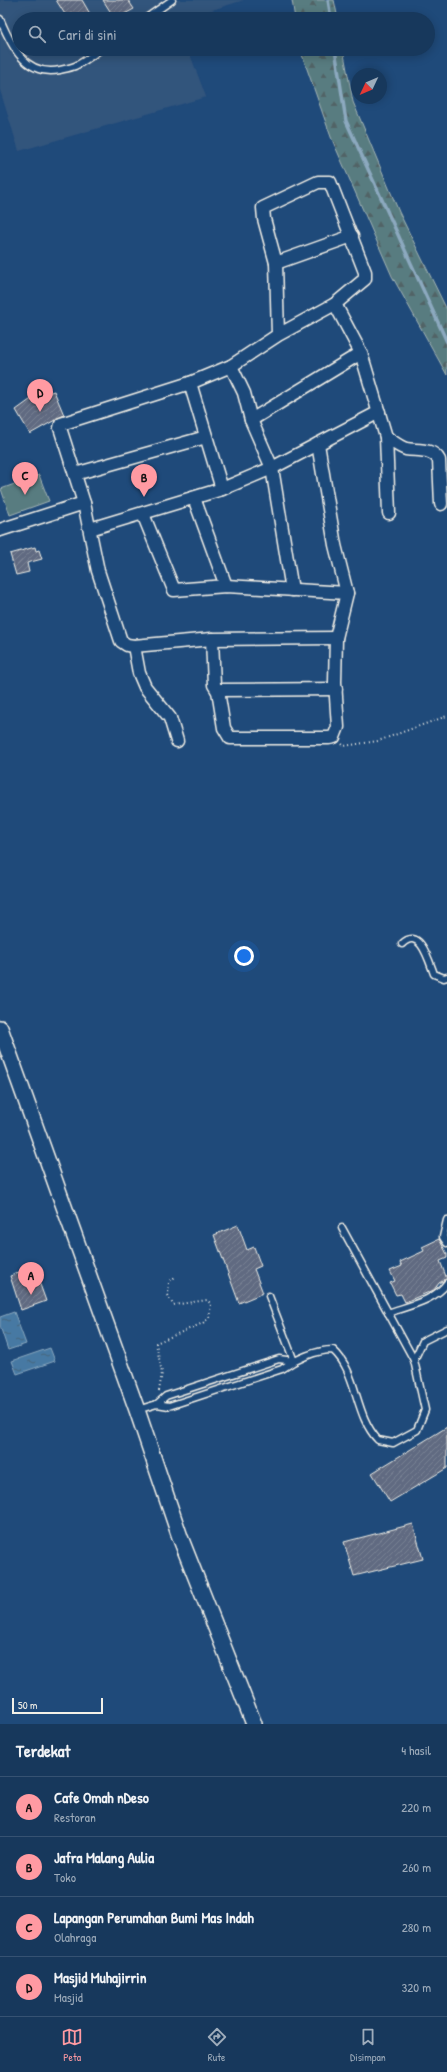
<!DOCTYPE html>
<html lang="id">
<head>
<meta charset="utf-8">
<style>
	body { margin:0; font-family:"Patrick Hand",sans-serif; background:#203f62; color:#f1f3f6 }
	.compass { position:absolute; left:351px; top:68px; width:36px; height:36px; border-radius:50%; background:#17385c; box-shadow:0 2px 10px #0003; rotate:226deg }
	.scale { position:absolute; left:12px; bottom:10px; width:91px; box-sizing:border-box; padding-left:4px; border:2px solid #f4f1e8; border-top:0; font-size:11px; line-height:14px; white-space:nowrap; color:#f4f1e8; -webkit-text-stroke:3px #1f4a7a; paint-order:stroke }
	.you { position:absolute; left:244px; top:956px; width:14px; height:14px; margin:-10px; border:3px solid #fff; border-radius:50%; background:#1a73e8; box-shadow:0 0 0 6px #1a73e833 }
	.badge { display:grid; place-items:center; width:26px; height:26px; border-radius:50%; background:#ff9aa2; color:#111; font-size:13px; font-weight:700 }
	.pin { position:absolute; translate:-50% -33px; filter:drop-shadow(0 1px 2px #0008) }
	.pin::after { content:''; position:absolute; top:21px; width:14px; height:12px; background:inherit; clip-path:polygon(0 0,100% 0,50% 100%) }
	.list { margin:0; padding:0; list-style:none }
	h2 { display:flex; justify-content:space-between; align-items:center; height:52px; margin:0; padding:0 16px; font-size:17px }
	h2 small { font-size:13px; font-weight:400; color:#9eacbb }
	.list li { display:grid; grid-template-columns:26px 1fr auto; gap:12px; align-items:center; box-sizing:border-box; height:60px; padding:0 16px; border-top:1px solid #365272 }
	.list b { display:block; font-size:15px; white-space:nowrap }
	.list p { margin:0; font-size:13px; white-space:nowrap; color:#9eacbb }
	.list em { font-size:13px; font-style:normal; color:#9eacbb }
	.icon { flex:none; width:22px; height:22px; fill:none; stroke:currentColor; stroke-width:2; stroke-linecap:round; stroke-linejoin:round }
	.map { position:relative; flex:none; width:447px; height:1724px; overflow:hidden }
	.search { position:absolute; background:#17385c; box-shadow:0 2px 10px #0003; left:12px; right:12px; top:12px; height:44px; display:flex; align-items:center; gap:10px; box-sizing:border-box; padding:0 14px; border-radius:22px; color:#9eacbb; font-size:15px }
	.sheet { height:292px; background:#17385c }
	nav { display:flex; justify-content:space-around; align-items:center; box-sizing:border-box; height:56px; border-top:1px solid #365272; background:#17385c; font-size:11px; color:#9eacbb }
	nav a { display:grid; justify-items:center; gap:2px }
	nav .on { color:#ff9aa2 }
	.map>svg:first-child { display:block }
	.built { fill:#33547c }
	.grass { fill:#587b80; stroke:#a6b6b4 }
	.forest { fill:url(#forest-firs); stroke:#a6b6b4 }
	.water { fill:url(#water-ripples); stroke:#8ca9bf }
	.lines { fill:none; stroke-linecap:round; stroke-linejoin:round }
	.stream { stroke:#8ca9bf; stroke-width:3.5 }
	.building { fill:url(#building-hatch); stroke:#f4f1e8 }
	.service-casing { stroke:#f4f1e8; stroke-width:9 }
	.minor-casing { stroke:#f4f1e8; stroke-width:15 }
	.tertiary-casing { stroke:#f4f1e8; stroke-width:18 }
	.path { stroke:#f4f1e8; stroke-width:2; stroke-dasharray:1 3; stroke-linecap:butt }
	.service { stroke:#1f4a7a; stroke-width:6 }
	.minor { stroke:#1f4a7a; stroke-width:12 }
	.tertiary { stroke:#1f4a7a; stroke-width:15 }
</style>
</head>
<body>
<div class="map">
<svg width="447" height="1724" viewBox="0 0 447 1724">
	<defs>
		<pattern id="forest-firs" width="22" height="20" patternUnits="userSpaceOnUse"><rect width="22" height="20" fill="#587b80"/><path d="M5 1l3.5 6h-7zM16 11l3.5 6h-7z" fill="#516466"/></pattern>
		<pattern id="water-ripples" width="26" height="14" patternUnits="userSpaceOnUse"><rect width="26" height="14" fill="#4679a3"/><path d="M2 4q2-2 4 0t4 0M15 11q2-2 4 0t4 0" fill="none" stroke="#476379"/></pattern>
		<pattern id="building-hatch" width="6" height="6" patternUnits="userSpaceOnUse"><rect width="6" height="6" fill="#616b81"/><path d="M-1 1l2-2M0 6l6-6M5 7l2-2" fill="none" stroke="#788193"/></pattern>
	</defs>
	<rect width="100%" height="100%" fill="#1f4a7a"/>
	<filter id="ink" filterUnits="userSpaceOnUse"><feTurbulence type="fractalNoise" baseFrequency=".025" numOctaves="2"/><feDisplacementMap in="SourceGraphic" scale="8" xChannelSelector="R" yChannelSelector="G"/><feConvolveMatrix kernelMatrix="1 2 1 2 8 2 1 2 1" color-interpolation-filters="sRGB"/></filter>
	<g filter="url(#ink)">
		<path class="built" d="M0,0H244L183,19H19V49H188L206,97L19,151L0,90Z"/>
		<path class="grass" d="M39,475L49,501L10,515L1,489Z"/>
		<g class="forest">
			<path d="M292,0H334L338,19H295Z"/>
			<path d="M300,49H343L353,102L399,212L447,310V375L392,276L331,137Z"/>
		</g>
		<g class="water">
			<path d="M14,1312L26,1344L8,1350L0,1326V1317Z"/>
			<path d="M50,1348L55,1361L17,1374L12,1361Z"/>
		</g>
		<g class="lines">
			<g class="stream">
				<path d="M328,0L331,19"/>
				<path d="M335,49L346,121L447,342"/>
			</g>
		</g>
		<g class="building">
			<path d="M56,0H82L93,19H68Z"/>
			<path d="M103,0H128L134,9L115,19Z"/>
			<path d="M54,391L64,415L30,434L16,410L34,397Z"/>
			<path d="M35,547L36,551L39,550L42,559L27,563L29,572L16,575L10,554Z"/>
			<path d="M238,1225L247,1250L254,1247L261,1266L254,1269L263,1293L239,1303L214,1235Z"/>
			<path d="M439,1239L447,1254V1258L440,1261L447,1279L439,1283L434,1290L405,1302L401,1294L396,1295L390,1283L395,1281L390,1271L402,1266L400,1262L424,1251L422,1247Z"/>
			<path d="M34,1268L46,1301L21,1310L10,1276Z"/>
			<path d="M447,1427V1468L390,1502L372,1473Z"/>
			<path d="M413,1524L423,1559L354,1576L344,1542Z"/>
		</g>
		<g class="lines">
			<g class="service-casing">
				<g id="service">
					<path d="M0,19C11,45 25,77 60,70C64,69 70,68 75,66C84,62 93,55 101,49"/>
					<path d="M145,19L172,0"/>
					<path d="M402,944C420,926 429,961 434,974L444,978L447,977"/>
					<path d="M447,1220L443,1237L447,1243"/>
					<path d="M388,1313C407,1306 435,1301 447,1283"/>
					<path d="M414,1360L423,1341L447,1329"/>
					<path d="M157,1404L166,1396L279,1359L294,1361L269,1296"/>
					<path d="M137,1410L157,1404L169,1406L282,1369C296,1359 316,1350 333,1350C358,1372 354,1415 378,1440L393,1443L417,1430L425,1410L414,1360L342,1228"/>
				</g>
			</g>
			<g class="minor-casing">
				<g id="minor">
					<path d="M276,263L352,236"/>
					<path d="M335,304L361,353L386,437L389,513"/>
					<path d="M278,335L335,304L365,279V272L330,182H318L263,208L264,219L276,263L278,335L231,366L190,383L61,424L60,428L84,503L98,571L121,641L127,645L134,646L212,639L336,638"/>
					<path d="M231,366L244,393L251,420L272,468L292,590"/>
					<path d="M190,383L222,489"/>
					<path d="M251,420L361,353"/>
					<path d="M386,437C392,441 399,447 406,449C417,451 433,448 439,460L441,504"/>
					<path d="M75,474L206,437"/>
					<path d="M194,498L226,586"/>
					<path d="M143,514L174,590L226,586L347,593"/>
					<path d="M90,529L222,489L272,468L379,412"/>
					<path d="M0,530L84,503"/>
					<path d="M212,639L214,685L217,690L336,689"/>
					<path d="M134,646L139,673L145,687L170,718L177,741"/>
					<path d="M218,691L224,728L230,738H329L334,737L338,727L335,682L336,638L347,593L335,545L318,444"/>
				</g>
			</g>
			<g class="tertiary-casing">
				<path id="tertiary" d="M0,1028L137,1410L180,1537L254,1724"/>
			</g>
			<g class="path">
				<path d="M342,744L344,746L378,741L447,716"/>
				<path d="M159,1391L162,1373L156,1343L203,1323L209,1318L211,1304L207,1300L173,1305L168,1295L169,1282L176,1276"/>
			</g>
			<use href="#service" class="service"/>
			<use href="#minor" class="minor"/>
			<use href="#tertiary" class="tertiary"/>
		</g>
	</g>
</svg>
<svg class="compass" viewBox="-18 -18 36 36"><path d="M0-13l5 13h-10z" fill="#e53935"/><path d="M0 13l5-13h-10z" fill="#9eacbb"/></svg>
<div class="scale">50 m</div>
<div class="you"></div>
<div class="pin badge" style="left:31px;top:1295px">A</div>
<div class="pin badge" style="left:144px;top:497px">B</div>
<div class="pin badge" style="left:25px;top:495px">C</div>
<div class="pin badge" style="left:40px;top:412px">D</div>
<div class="search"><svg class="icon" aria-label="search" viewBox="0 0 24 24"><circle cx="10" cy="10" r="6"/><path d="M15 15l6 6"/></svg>Cari di sini</div>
</div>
<section class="sheet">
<h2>Terdekat<small>4 hasil</small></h2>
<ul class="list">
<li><span class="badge">A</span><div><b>Cafe Omah nDeso</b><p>Restoran</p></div><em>220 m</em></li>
<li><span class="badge">B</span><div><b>Jafra Malang Aulia</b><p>Toko</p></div><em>260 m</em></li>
<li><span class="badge">C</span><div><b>Lapangan Perumahan Bumi Mas Indah</b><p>Olahraga</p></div><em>280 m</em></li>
<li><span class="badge">D</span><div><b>Masjid Muhajirrin</b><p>Masjid</p></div><em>320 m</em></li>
</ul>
</section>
<nav>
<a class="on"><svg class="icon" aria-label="map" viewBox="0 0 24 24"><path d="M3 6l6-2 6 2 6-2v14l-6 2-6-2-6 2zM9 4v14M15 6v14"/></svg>Peta</a>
<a><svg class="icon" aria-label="directions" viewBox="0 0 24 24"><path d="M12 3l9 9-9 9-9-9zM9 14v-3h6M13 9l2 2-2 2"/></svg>Rute</a>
<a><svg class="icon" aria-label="saved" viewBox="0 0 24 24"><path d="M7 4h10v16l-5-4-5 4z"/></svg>Disimpan</a>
</nav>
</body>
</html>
